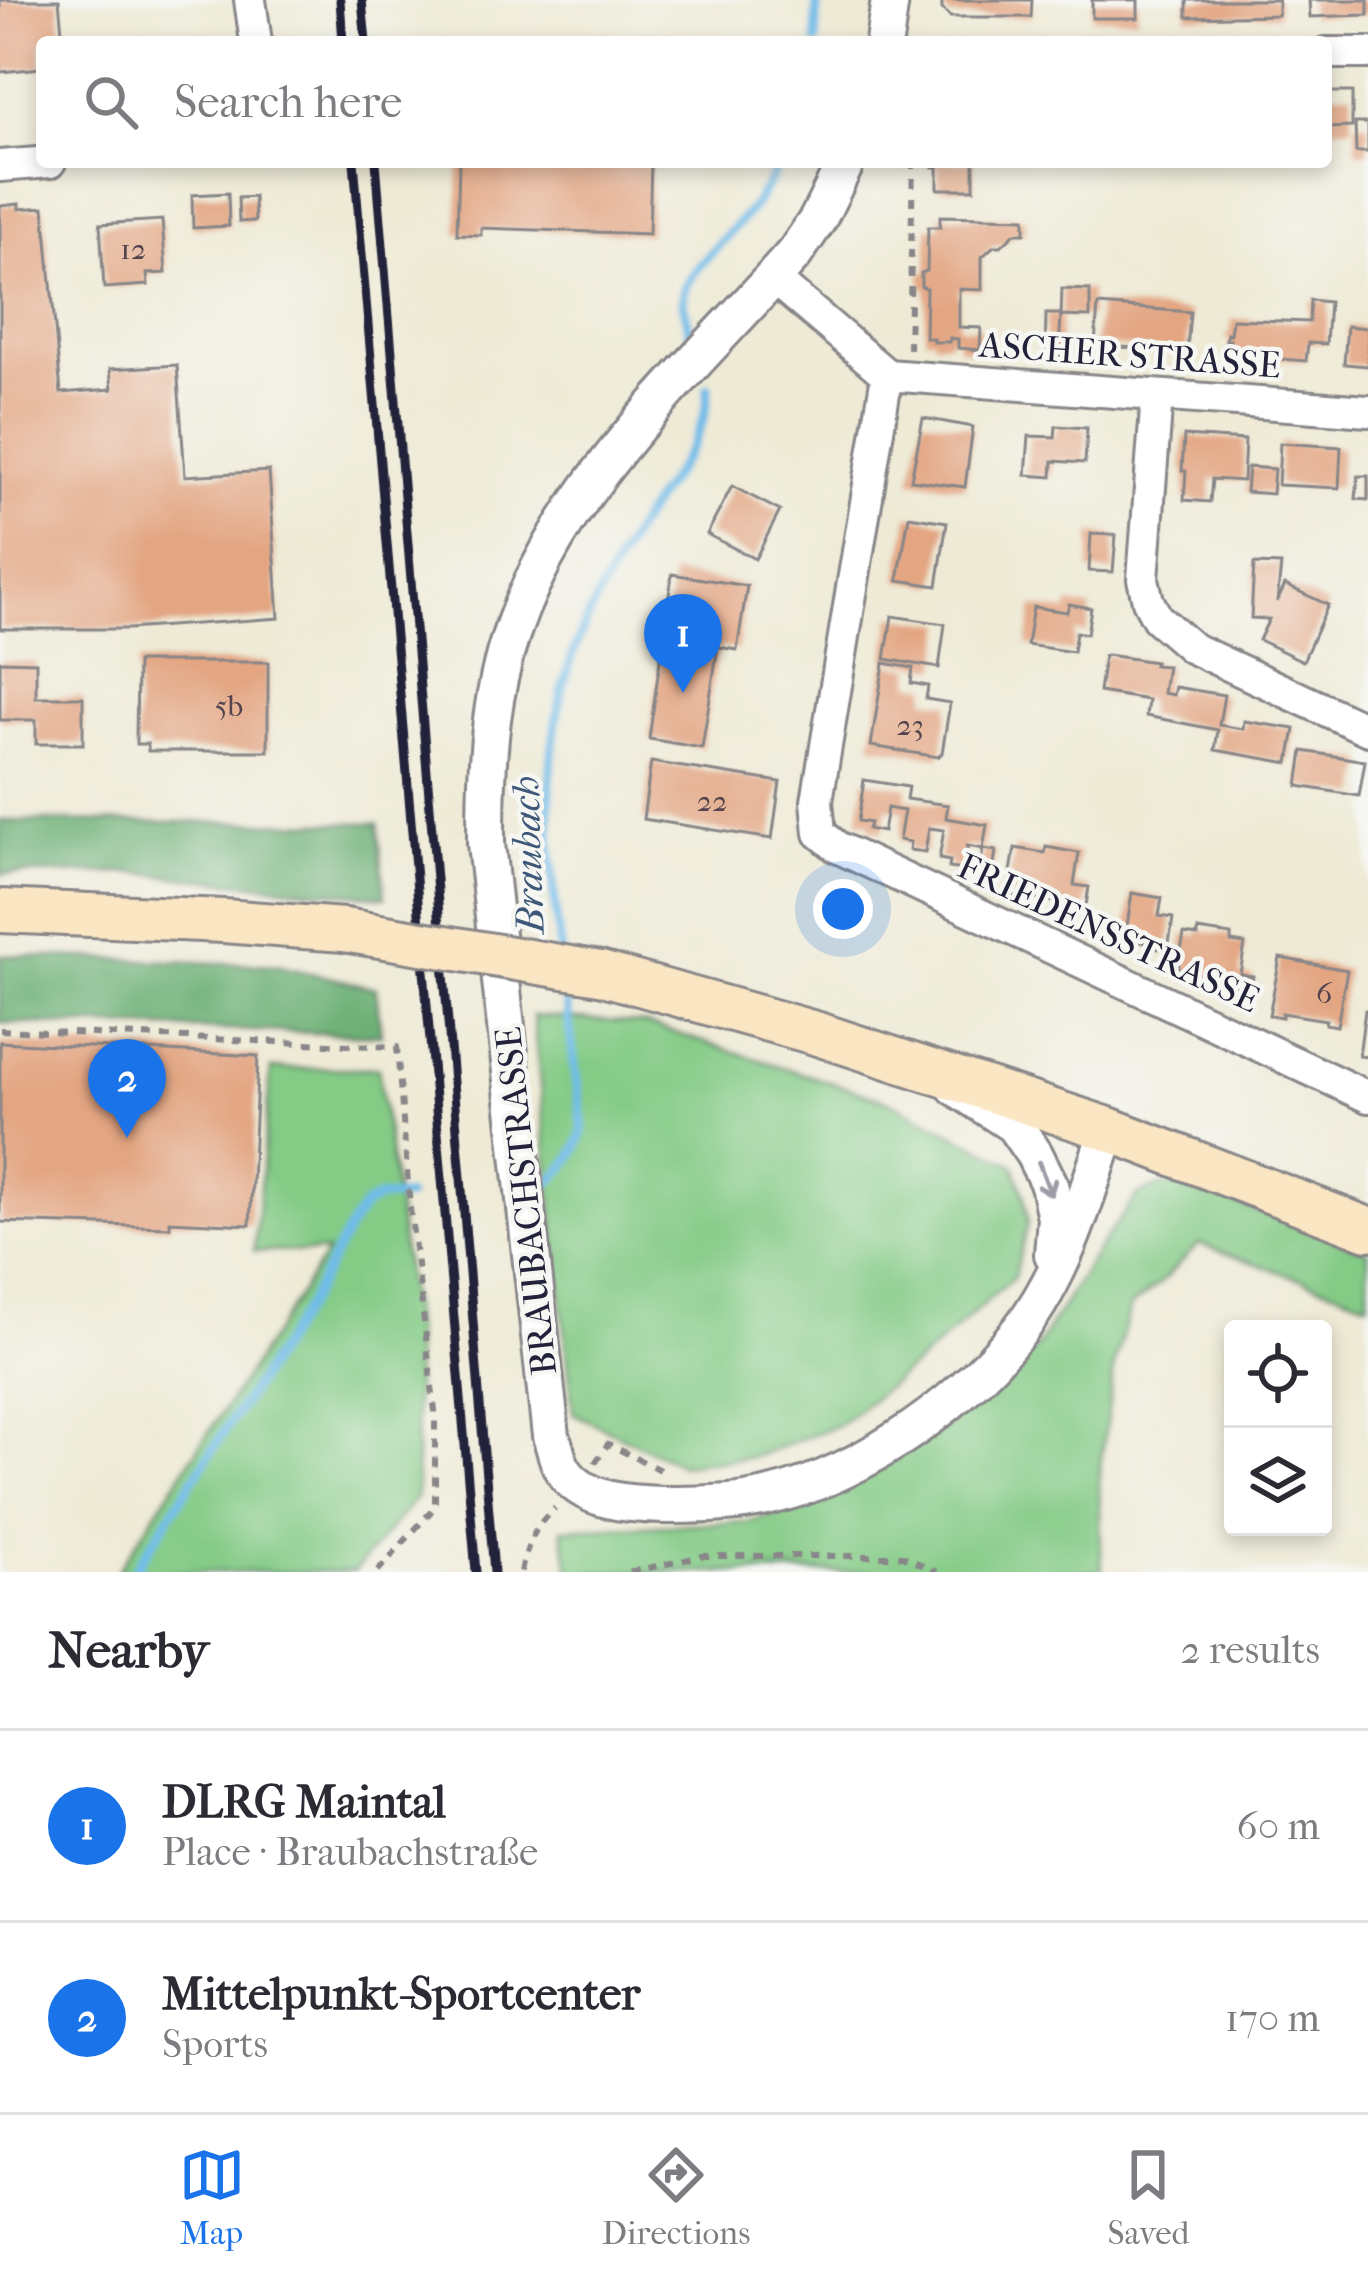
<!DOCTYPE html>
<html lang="en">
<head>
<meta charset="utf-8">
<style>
	body { margin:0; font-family:"IM FELL French Canon",serif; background:#f2f2f3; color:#2b2b33 }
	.controls { position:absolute; right:36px; bottom:36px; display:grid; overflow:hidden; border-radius:12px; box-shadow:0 6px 18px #0003 }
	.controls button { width:108px; height:108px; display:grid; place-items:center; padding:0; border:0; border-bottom:3px solid #e1e1e2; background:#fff; color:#2b2b33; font:60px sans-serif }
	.you { position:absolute; left:843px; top:909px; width:42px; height:42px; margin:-30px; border:9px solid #fff; border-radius:50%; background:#1a73e8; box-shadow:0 0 0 18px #1a73e833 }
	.badge { display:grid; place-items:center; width:78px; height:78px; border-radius:50%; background:#1a73e8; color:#fff; font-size:39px; font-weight:700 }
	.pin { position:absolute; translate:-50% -99px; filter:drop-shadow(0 3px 6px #0008) }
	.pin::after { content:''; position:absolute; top:63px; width:42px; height:36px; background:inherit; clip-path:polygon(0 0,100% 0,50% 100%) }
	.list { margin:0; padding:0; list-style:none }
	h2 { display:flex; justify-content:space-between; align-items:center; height:156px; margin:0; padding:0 48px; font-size:51px }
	h2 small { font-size:39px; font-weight:400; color:#7c7c81 }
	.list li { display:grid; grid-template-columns:78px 1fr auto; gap:36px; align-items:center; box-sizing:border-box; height:192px; padding:0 48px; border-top:3px solid #e1e1e2 }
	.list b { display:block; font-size:45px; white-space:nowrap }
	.list p { margin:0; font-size:39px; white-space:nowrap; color:#7c7c81 }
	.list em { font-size:39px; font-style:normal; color:#7c7c81 }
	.icon { flex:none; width:66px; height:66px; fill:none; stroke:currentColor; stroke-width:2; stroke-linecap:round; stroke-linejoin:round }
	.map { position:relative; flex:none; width:1368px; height:1572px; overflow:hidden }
	.search { position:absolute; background:#fff; box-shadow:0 6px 18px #0003; left:36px; right:36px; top:36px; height:132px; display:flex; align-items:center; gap:30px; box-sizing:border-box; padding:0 42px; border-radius:12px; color:#7c7c81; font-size:45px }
	.sheet { height:540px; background:#fff }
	nav { display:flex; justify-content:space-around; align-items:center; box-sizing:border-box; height:168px; border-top:3px solid #e1e1e2; background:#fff; font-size:33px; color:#7c7c81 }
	nav a { display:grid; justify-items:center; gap:6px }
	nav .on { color:#1a73e8 }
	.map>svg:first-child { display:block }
	.green { fill:#84cb86; stroke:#537660; stroke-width:3 }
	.forest { fill:#6baf73; stroke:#466857; stroke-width:3 }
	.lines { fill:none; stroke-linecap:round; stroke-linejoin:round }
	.stream { stroke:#6fbce9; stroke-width:9 }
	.building { fill:#e3a582 }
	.minor-casing { stroke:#888688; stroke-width:36 }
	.tertiary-casing { stroke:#888688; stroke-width:42 }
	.secondary-casing { stroke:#888688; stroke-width:48 }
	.path { stroke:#888688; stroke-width:6; stroke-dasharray:9 9; stroke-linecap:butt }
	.minor { stroke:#fff; stroke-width:30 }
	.tertiary { stroke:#fff; stroke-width:36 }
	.secondary { stroke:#fbe6c4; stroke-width:42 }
	.rail { stroke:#22223b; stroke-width:9 }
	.secondary-bridge-casing { stroke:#888688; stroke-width:48; stroke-linecap:butt }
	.secondary-bridge { stroke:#fbe6c4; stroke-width:42 }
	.oneway { stroke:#9c9ca7 }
	.labels { text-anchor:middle; stroke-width:9; stroke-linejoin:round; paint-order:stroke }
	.number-label { font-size:30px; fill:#52434d }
	.street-label { font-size:36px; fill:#22223b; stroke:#f6f6f2 }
	.water-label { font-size:39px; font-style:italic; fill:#3d5878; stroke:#f6f6f2 }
</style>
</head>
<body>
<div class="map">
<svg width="1368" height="1572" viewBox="0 0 1368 1572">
	<rect width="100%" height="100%" fill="#f6f6f2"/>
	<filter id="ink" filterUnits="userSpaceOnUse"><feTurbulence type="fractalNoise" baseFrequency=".00833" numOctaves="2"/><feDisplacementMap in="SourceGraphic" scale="24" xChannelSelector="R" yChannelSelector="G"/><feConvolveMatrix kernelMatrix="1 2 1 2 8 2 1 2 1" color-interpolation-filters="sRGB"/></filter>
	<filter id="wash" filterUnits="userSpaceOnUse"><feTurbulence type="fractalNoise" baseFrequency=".004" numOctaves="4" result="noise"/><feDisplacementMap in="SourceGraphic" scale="48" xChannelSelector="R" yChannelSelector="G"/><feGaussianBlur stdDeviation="2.7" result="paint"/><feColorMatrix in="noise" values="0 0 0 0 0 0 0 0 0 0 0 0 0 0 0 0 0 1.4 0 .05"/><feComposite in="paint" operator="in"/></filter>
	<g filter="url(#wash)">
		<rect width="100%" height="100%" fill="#eeead6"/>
		<g class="green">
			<path d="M533,1016L647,1024L889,1101L1014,1165L1024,1194L1028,1223L1014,1277L927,1355L841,1424L754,1457L681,1465L573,1413Z"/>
			<path d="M378,1068L414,1331L417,1497L354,1572H117L327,1252L254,1251L271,1069Z"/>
			<path d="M1181,1184L1368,1251V1302L1199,1244L1157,1286L1131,1306L1115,1361L1099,1474L1102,1572H570L562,1529L747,1522L827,1500L939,1431L1037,1347L1099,1247L1138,1195L1159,1186Z"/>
		</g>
		<g class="forest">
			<path d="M0,821L378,823L385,897L135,873L0,874Z"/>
			<path d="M0,955L276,965L376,988L381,1035L0,1023Z"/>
		</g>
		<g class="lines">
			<g class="stream">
				<path d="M816,42L817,0"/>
				<path d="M690,332L683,303L685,286L699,266L754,206L781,162"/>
				<path d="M561,955C547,848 538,731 583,629C600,590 621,552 644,516C670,476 709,437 708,387"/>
				<path d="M535,1193C559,1177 577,1158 583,1129L563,978"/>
				<path d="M133,1572L308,1303L348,1230L364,1206L378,1198L407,1197"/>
			</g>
		</g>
		<g id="blocks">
			<g class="building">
				<path d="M0,0H59L63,42H42V68L0,72Z"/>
				<path d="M942,0H1032L1031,17H950L942,9Z"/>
				<rect x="1092" y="0" width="46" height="18"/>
				<path d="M1187,0H1278V15L1187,17Z"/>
				<path d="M1309,0H1368V15L1310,17Z"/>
				<path d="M1326,92H1352V127L1326,128Z"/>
				<path d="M1355,123H1368V152H1356Z"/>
				<path d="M459,162H651L649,234L481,228V235L457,234Z"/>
				<path d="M933,162H974V189H938V167H933Z"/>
				<path d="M228,193L229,226L193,228L192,195Z"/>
				<path d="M254,197L255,221L239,222L238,198Z"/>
				<path d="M19,204V209L44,207L61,393L112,389L110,369L177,365L185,476L269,471L279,618L128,629H0V206Z"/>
				<path d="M940,216L1025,218V233H1015L1001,246H994L982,257V290L959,289V327L981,328L980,350L958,348V339L950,338V342H933V338H925L926,288L921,286V273L927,271L928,227H940Z"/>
				<path d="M162,220L166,273L147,274L148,285L104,288L100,224Z"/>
				<path d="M1062,289L1090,290V317L1061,316Z"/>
				<path d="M1310,300L1329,302L1326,344L1308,343L1306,361L1229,355L1230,340H1226L1227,333L1230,334L1232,319L1309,322Z"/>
				<path d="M1098,305L1190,312L1187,352L1095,345Z"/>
				<path d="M1046,314H1061L1059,356L1045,355Z"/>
				<path d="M1347,326L1368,328V366L1344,364Z"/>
				<path d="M923,418L973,427L965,487L911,480Z"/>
				<path d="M1056,426L1087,428L1085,463L1053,461L1052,477L1026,475L1029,436L1055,437Z"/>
				<path d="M1184,436L1245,440L1243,481L1212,479L1210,502L1184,500L1186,471H1182Z"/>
				<path d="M1280,443L1341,447L1339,488L1278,485Z"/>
				<path d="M1248,467L1274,469L1272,494L1246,492Z"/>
				<path d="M1358,476H1368V500L1356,499Z"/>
				<path d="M732,486L780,511L755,559L707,534Z"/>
				<path d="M909,516L947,522L937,586L898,580Z"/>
				<path d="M1091,534L1116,535L1113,572L1089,571Z"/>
				<path d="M1254,564L1281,565L1277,602L1285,585L1328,605L1303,661L1259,640L1269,619L1251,618Z"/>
				<path d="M672,574L747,586L737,650L718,647L702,748L649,739Z"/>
				<path d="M1069,604L1091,608L1087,634L1076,632L1073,652L1027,645L1033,607L1067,612Z"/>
				<path d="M892,616L945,624L939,668L885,659Z"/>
				<path d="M1107,655L1155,662L1154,665L1167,666L1163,693L1173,695L1175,687L1224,695L1219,725L1243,729L1244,721L1295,729L1289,763L1215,750L1218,730L1146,716L1148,700L1099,692L1104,656Z"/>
				<path d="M0,661L36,662V697H83V744H36V720H0Z"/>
				<path d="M137,662H268V751H148V744H136Z"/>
				<path d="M884,663L913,668L911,683L928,686L926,699L950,703L942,753L938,757L871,746Z"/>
				<path d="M1303,751L1365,761L1359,796L1298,786Z"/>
				<path d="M651,762L780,782L772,839L643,819Z"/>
				<path d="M864,780L908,787L906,799L948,805L946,818L987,825L983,849L967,846L963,870L949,868L950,861L939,859L944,830L929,828L925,852L909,850L910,842L899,840L904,811L887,808L883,832L868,829L870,823L858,821Z"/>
				<path d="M1046,847L1079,853L1074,885L1089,887L1085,911L1059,907L1060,903L1007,895L1015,848L1045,853Z"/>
				<path d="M983,849L996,851L992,876L979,874Z"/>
				<path d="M1132,893L1162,898L1159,916L1173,918L1168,950L1154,948L1155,944L1125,939Z"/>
				<path d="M1198,930L1231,935V942L1245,944L1240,974L1253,976L1249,1000L1234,997L1236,983L1177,974L1184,934L1198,936Z"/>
				<path d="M1280,958L1347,970L1337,1026L1325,1024L1326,1020L1282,1013V1017L1269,1015Z"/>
				<path d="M1365,1010H1368V1057L1359,1056Z"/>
				<path d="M0,1042L258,1056L250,1225L170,1221V1227L0,1222Z"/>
			</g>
		</g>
	</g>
	<g filter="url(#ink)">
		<use href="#blocks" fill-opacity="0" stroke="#888688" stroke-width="3"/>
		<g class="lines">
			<g class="minor-casing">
				<g id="minor">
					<path d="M250,0L256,42"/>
					<path d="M1326,53H1368"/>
					<path d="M0,166L50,162"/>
					<path d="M773,278L887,375L817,801L820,833L837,847L1368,1097"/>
					<path d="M887,375L1368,411"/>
					<path d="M1157,396L1143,579L1148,601L1157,618L1192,648L1368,730"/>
				</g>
			</g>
			<g class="tertiary-casing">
				<g id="tertiary">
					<path d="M884,42L890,0"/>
					<path d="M846,162L818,219L795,253C683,380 535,507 499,679C487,734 486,789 486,844L551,1436C555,1447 557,1460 563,1470C583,1502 629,1504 663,1505C690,1505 718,1505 745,1501C848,1485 956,1410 1020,1330C1065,1272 1086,1197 1108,1129"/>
					<path d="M956,1087L1014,1125L1034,1154L1049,1184L1056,1218L1053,1254"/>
				</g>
			</g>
			<g class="secondary-casing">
				<g id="secondary">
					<path d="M0,911L223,921L344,930"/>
					<path d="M600,973L815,1033L1108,1129L1368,1229"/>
				</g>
			</g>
			<g class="path">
				<path d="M909,349L913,162"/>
				<path d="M0,1030L397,1047L410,1208L435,1411V1507L377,1572"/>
				<path d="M595,1463L608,1444L662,1471"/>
				<path d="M521,1572C527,1546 534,1526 555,1508"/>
				<path d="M630,1572L703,1556H903L937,1572"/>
			</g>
			<use href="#minor" class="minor"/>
			<use href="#tertiary" class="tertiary"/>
			<use href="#secondary" class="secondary"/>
			<g class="rail">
				<path d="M340,0L343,42"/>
				<path d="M362,0L366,42"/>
				<path d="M354,162L476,1572"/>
				<path d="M376,162L494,1572"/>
			</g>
			<g class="secondary-bridge-casing">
				<path id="secondary-bridge" d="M344,930L600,973"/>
			</g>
			<use href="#secondary-bridge" class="secondary-bridge"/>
		</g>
		<defs><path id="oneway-shaft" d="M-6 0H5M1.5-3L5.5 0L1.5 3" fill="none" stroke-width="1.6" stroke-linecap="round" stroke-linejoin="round" transform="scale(3)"/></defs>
		<use class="oneway" href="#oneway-shaft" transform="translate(1045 1179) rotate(69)"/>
	</g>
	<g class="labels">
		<g class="number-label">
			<text x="133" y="259">12</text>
			<text x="229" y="716">5b</text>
			<text x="910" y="735">23</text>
			<text x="712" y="811">22</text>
			<text x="1324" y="1003">6</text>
		</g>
		<g class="street-label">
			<text transform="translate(1130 354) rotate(4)" y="13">ASCHER STRASSE</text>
			<text transform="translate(1109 932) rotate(25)" y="13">FRIEDENSSTRASSE</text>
			<text transform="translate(525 1201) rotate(-96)" y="13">BRAUBACHSTRASSE</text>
		</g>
		<g class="water-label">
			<text transform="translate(527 855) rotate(-92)" y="14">Braubach</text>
		</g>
	</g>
</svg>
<div class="controls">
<button><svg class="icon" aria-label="locate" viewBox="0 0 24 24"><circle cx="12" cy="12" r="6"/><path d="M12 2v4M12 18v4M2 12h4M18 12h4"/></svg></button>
<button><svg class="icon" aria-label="layers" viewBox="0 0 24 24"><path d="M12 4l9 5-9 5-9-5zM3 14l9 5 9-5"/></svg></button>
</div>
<div class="you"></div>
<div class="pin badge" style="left:683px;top:693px">1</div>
<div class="pin badge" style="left:127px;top:1138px">2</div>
<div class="search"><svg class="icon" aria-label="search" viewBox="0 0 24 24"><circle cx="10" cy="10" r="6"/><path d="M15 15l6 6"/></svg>Search here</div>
</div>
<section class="sheet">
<h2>Nearby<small>2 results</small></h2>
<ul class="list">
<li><span class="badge">1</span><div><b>DLRG Maintal</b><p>Place · Braubachstraße</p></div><em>60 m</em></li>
<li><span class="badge">2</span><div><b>Mittelpunkt-Sportcenter</b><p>Sports</p></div><em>170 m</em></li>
</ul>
</section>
<nav>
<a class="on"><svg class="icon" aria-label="map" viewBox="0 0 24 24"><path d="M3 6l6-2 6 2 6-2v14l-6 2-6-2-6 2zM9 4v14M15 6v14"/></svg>Map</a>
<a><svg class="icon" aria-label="directions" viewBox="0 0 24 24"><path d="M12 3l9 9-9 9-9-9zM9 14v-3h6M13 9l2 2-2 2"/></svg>Directions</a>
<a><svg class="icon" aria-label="saved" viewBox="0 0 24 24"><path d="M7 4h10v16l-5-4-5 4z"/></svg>Saved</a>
</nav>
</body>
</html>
